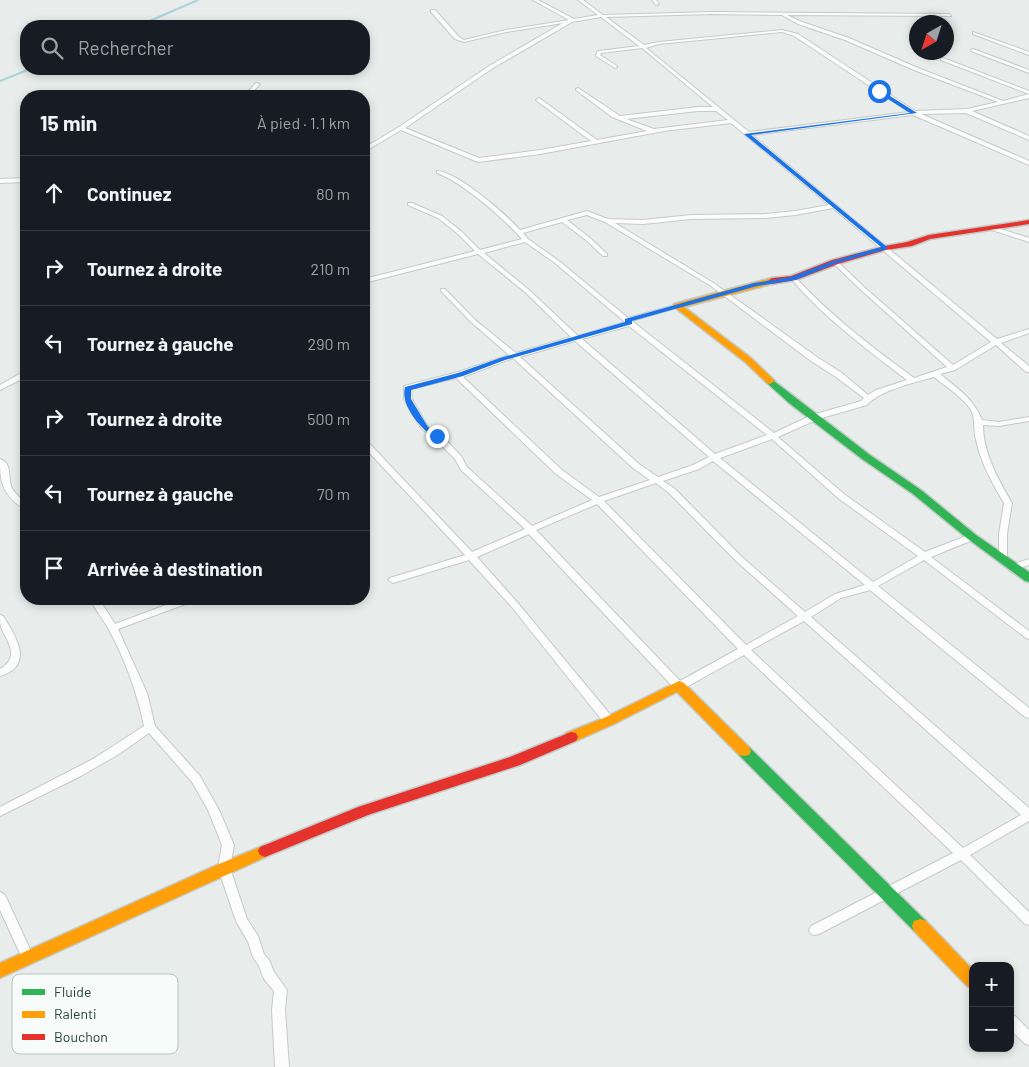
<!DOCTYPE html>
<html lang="fr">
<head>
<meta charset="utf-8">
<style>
	body { margin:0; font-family:Barlow,sans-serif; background:#20242c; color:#f1f3f6 }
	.controls { position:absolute; right:15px; bottom:15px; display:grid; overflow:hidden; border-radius:10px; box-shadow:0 2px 8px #0003 }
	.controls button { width:45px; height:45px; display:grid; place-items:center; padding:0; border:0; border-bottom:1px solid #363941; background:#171b24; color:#f1f3f6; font:25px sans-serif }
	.compass { position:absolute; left:909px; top:15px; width:45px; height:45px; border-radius:50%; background:#171b24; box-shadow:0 2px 8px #0003; rotate:219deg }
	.stop { position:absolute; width:15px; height:15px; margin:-11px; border:4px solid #1a73e8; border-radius:50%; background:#fff }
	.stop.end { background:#1a73e8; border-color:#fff; box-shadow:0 1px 5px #0008 }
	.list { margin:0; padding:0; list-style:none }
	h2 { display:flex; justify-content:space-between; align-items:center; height:65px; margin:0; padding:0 20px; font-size:21px }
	h2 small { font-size:16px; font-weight:400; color:#9ea1a6 }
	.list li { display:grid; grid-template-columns:32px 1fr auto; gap:15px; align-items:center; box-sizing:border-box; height:75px; padding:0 20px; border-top:1px solid #363941 }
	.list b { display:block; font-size:19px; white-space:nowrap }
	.list em { font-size:16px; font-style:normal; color:#9ea1a6 }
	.icon { flex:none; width:28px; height:28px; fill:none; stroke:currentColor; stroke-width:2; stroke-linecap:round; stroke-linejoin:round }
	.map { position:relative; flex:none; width:1029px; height:1067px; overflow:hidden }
	.search { position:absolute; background:#171b24; box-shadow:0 2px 8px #0003; left:20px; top:20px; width:350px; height:55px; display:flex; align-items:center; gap:12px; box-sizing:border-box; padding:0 18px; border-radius:20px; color:#9ea1a6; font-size:19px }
	.panel { position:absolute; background:#171b24; box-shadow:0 2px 8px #0003; left:20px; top:90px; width:350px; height:515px; border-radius:20px }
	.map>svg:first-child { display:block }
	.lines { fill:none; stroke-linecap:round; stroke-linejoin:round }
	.stream { stroke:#a9d4db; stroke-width:2 }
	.street-casing { stroke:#c5cac8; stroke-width:2 }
	.fast-casing { stroke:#c3cbc8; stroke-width:3 }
	.slow-casing { stroke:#c3cbc8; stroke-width:3 }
	.jam-casing { stroke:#c3cbc8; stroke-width:3 }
	.street { fill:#fcfcfc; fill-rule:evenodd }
	.fast { fill:#30b455; fill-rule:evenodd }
	.slow { fill:#ff9f0a; fill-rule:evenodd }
	.jam { fill:#e5322d; fill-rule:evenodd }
	.route { fill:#1a73e8 }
	.key { fill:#f7fbf9; stroke:#b8c4c0; stroke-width:1 }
	.key-label { font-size:14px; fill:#24423a }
</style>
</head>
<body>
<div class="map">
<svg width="1029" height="1067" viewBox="0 0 1029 1067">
	<rect width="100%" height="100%" fill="#e8edeb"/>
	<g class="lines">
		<g class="stream">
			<path d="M138,26L198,0"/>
			<path d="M0,81L30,69"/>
		</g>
		<g class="street-casing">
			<g id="street">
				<path d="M533,0H538L574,19L598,15L578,0H583L603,15L712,12L949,14L951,16L787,15L802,22L849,38L918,68L1003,101L1029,94V98L972,111L1029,136V140L966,113L921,114L1029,161V165L913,115L752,135L997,339L1029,329V333L1001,343L1029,366V372H1026L996,345L955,370L940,374C957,388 974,399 982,420L999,422L1029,417V421L999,426L983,425C983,453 998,479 1012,503L1007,534V558L1006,560H1000L999,558V534L1004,503C992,483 981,463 976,440C973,430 976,420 971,410C963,397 945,386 934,377C916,382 878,391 867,405L818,419L778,437L844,494L925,552L969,535H975L976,537L975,539L931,557L1029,631V639L1026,638L924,560L878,586L1029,708V718L1025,717L870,590L841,598L811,617L1029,808V821L970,855L1029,912V925L1025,924L961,860L819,934L815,935L811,934L809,930L811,926L953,853L744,655L683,689H675L529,534L477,557L517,602L613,718L614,721L613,724L609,725L605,724L511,606L469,560L393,583L388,580L390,578L465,555L364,447V441H367L472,552L525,529L461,470L455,459L434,438L421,428L404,399V386L458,372L509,355L471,322L441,291V289H445L475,320L516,353L571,337L525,292L478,254L364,283V279L475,251L458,234L438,218L408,205V203H412L442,216L462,232L480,250L522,239C502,217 465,184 437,173V171C456,171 507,215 520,230L587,211L608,219L643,220L691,215L766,214L795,211L829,205L731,123L664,131L540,154L478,162L401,130L364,152V148L399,127L489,66L563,23L506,32L464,42L455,39L431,12V10H435L459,37L464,40L506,30L569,20ZM712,14L782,15L798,24L845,40L914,70L998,102L967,109L915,111L798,34L782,30L659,42L644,45L606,17ZM601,17L639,46L599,51L597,52L596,56L615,68L617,67V66L600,55L601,53L642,48L713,107H698L620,116L578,88L576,89V90L612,117L647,131L597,140L539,98L536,100L537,101L591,141L540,150L479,158L405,128L493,68L572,22ZM782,32L794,36L909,112L749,132L646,48L659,44ZM698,111H716L728,120L654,129L626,119ZM833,208L991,342L953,365L864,287L837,261H833V263L860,289L947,367L914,378C872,347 831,316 795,277H791V279C825,318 866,349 907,380L876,390L868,395L842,373L817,357L715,284L615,223L643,224L691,219L766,218L795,215ZM587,215L605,222L711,286L811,361L836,377L864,398L861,401L812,415L774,433L632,321L679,307V305H675L628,318L559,261L528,239L523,233L562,222L586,240L603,256H607V254L590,238L567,220ZM525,242L555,263L625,322L578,336L529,290L484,253ZM629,326L767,435L715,454L582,339ZM575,341L709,457L693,465L658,477L639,464L520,357ZM513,358L633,468L650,480L599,497L562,470L463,377ZM456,378L556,474L592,500L532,526L467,467L461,456L440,434L428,427L412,399L411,389ZM772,439L838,498L918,556L873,582L720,458ZM713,461L865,585L835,594L805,612L742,557L675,489L663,481L699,469ZM656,483L669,493L736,561L798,616L746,645L604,501ZM597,504L738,649L680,681L536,530ZM804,621L1021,815L963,848L751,650Z"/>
				<path d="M652,0H656L659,4L656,5Z"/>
				<path d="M973,32L1029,52V55L973,34Z"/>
				<path d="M973,49L1029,70V73L971,51V50Z"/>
				<path d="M943,58L1029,91V94L941,60V59Z"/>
				<path d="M256,83L260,84L249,96H244Z"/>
				<path d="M26,178V182L0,183V179Z"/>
				<path d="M991,226L1029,238V242L989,229L988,228Z"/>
				<path d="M23,372H26V377L0,390V385Z"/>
				<path d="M0,459C13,464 7,477 12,488C15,494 21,498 26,503V509C22,508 20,506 16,503C1,490 0,478 0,459Z"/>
				<path d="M1029,559V565L1014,570L1009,567L1011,565Z"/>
				<path d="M90,599H99L115,624L182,599H192L193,600L191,602L118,629L147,693L155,726L200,776L219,810L234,845L230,868L247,919L258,936L264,954L269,960L274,972L287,990L285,1010L289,1067H275L272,1010L274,991L264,979L259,966L253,957L248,942L236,921L218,868L222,845L208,810L192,782L149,733L119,754L81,776L0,816V807L93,759L144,726C137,692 125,659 108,628C102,618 95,609 90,599Z"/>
				<path d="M0,615L3,616C16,636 35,666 0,676V669C21,657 7,642 1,627C0,623 0,619 0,615Z"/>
				<path d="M0,892L4,894L6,897L34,958L32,962L28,963L24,962L22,958L0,910Z"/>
				<path d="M1010,1014L1015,1016L1029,1030V1045L1024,1043L1010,1029Z"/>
			</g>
		</g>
		<g class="fast-casing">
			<g id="fast">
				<path d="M770,378L870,455L921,490L976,535L1029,572V582L1025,581L968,539L913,494L862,459L789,403L767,383L765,381Z"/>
				<path d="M744,746L749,747L926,921L928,926L926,931L920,933L914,931L739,755L737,751L739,747Z"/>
			</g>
		</g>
		<g class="slow-casing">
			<g id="slow">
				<path d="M772,278L775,279V283L684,307L751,358L773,379L775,381L770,384L767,383L745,362L673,306L674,304Z"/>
				<path d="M679,681L684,683L749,747L751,751L749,755L744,756L739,755L677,692L614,724L576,741L571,742L566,741L564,737L566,733L604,718Z"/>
				<path d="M265,845L270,847L272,851L270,855L0,978V963L219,864Z"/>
				<path d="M920,919L926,921L973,970V988L967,986L914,931L912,926L914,921Z"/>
			</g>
		</g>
		<g class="jam-casing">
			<g id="jam">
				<path d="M1029,220V224L930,239L912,246L886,250L838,264L796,280L772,284L768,281L772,278L791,276L832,260L885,246L907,242L929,235Z"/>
				<path d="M571,732L576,733L578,737L576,741L520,765L368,815L265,857L260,855L258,851L260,847L358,807L510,757Z"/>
			</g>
		</g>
		<use href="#street" class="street"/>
		<use href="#fast" class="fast"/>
		<use href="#slow" class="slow"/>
		<use href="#jam" class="jam"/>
	</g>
	<path class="route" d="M879,89L917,113L751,135L887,247V249L837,263L795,280L757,286L632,321V324L505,360L463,376L411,390V399L428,427L441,436L435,438C420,428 400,405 405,387L458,373L500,358L625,322V319L754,283L791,277L833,261L881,247L744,134L910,113L877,92Z"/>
	<rect x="12" y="974" width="166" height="80" rx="8" class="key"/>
	<rect x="22" y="989" width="23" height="6" fill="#30b455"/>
	<rect x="22" y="1011" width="23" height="7" fill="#ff9f0a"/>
	<rect x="22" y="1034" width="23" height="6" fill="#e5322d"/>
	<g class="key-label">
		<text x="54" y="997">Fluide</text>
		<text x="54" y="1019">Ralenti</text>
		<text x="54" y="1042">Bouchon</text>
	</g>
</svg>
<div class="controls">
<button>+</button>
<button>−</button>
</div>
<svg class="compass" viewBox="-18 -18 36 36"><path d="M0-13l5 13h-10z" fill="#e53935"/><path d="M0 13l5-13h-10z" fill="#9ea1a6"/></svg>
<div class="stop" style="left:879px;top:91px"></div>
<div class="stop end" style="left:437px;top:436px"></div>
<div class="search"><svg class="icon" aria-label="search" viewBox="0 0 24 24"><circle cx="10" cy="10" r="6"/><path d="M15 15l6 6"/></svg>Rechercher</div>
<section class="panel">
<h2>15 min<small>À pied · 1.1 km</small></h2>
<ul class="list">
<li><svg class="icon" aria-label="ahead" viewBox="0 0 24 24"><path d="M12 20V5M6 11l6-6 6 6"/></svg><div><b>Continuez</b></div><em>80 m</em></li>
<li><svg class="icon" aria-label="right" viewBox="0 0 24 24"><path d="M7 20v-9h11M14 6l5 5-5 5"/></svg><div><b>Tournez à droite</b></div><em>210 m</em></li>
<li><svg class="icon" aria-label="left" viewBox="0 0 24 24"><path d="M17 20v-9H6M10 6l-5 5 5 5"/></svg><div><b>Tournez à gauche</b></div><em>290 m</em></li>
<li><svg class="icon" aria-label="right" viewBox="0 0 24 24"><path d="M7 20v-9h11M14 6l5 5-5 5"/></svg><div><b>Tournez à droite</b></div><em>500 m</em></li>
<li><svg class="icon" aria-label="left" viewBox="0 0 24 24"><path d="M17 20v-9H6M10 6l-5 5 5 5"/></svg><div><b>Tournez à gauche</b></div><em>70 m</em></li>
<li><svg class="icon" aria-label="arrive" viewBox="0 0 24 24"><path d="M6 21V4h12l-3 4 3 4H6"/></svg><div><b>Arrivée à destination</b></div></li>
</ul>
</section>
</div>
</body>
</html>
